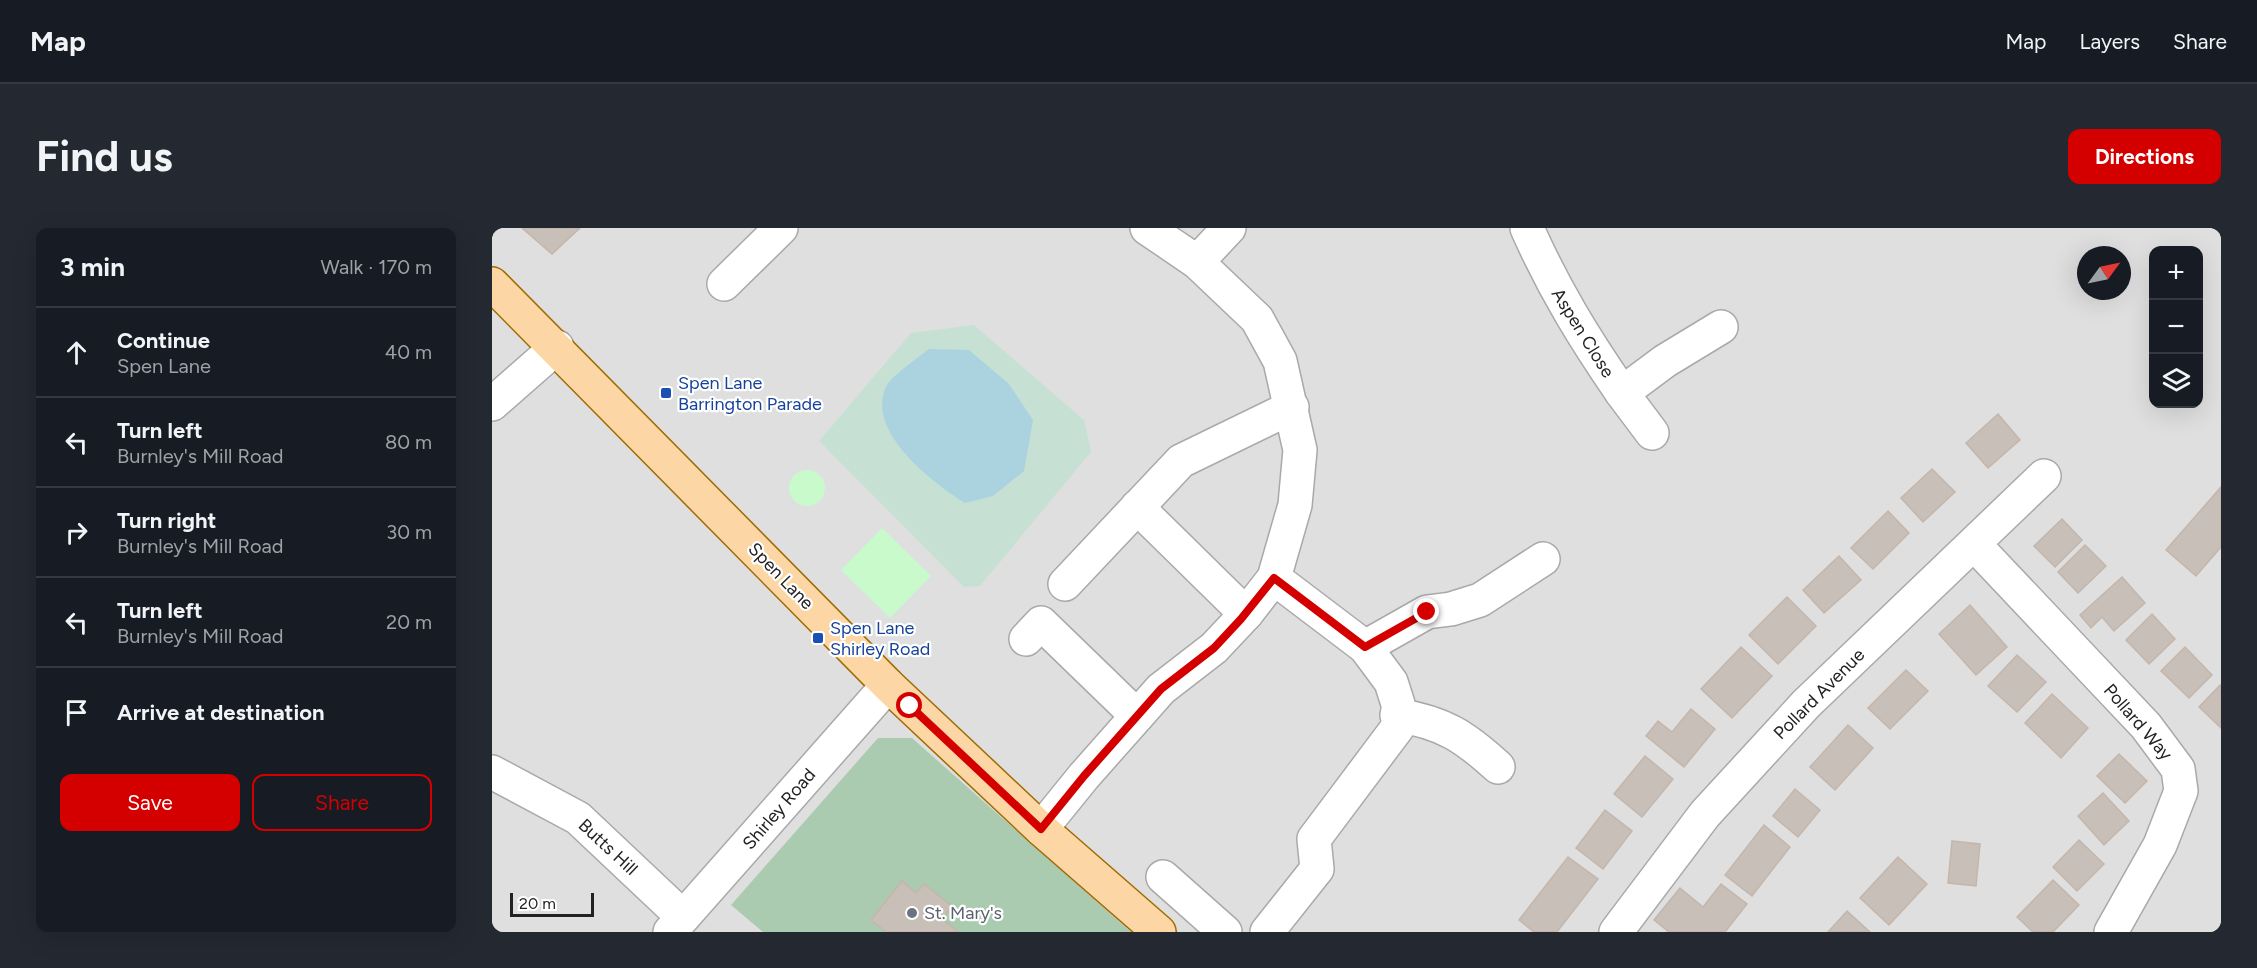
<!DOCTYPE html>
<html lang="en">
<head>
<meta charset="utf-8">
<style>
	body { margin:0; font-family:Figtree,sans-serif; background:#242831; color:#f1f3f6 }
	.controls { position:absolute; right:18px; top:18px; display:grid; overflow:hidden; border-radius:12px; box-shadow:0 6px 24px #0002 }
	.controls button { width:54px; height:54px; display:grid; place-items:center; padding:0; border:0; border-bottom:2px solid #363941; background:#171b24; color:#f1f3f6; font:30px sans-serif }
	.compass { position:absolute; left:1585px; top:18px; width:54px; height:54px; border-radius:50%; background:#171b24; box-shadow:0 6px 24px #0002; rotate:57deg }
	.scale { position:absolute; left:18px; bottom:15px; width:84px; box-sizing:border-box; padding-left:6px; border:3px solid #222; border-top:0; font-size:16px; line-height:21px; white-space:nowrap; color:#222; -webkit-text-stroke:4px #fff; paint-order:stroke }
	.stop { position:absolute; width:18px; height:18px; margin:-14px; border:4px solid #d40000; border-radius:50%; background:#fff }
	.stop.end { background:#d40000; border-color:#fff; box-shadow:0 2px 6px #0008 }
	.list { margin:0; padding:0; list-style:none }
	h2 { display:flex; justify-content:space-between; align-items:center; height:78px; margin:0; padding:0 24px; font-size:26px }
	h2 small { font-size:20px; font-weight:400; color:#9ea1a6 }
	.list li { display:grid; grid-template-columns:39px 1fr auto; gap:18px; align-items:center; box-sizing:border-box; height:90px; padding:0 24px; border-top:2px solid #363941 }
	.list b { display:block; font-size:22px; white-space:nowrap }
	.list p { margin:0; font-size:20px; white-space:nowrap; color:#9ea1a6 }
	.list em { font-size:20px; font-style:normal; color:#9ea1a6 }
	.actions { display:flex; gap:12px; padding:18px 24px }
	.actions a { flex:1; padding:14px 0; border:2px solid #d40000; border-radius:12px; text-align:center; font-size:21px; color:#d40000 }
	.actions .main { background:#d40000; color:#fff }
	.icon { flex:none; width:33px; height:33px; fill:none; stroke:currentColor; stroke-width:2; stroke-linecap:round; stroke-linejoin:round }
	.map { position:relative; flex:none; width:1729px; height:704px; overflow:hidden; border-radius:12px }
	header { display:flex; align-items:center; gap:36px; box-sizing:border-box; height:84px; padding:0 30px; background:#171b24; border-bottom:2px solid #363941 }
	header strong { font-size:28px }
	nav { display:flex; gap:33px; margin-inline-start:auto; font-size:21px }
	.intro { display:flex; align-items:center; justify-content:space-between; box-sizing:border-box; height:144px; padding:0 36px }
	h1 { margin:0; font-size:42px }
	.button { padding:15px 27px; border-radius:12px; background:#d40000; color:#fff; font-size:21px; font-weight:700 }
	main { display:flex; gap:36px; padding:0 36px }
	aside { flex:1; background:#171b24; border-radius:12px; box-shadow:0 6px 24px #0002 }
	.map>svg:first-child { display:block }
	.residential { fill:#e0dfdf; fill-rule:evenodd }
	.wetland { fill:#c6e0d4 }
	.cemetery { fill:#aacbaf }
	.park { fill:#c8facc }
	.water { fill:#aad3df }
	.building { fill:#c7bfb8; stroke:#c4b6ab; stroke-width:1.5 }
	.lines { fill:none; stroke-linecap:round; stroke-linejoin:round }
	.minor-casing { stroke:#a9a9a9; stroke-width:36 }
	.major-casing { stroke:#a06b00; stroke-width:36 }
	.minor { stroke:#fff; stroke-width:33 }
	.major { stroke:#fcd6a4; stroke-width:33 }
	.route { stroke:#d40000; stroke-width:8 }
	.transit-dot { fill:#1a4fb4; stroke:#fff; stroke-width:2 }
	.worship-dot { fill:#6b7280; stroke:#fff; stroke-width:2 }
	.labels { text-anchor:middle; stroke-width:4.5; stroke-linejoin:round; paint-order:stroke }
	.street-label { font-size:18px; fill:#222; stroke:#fff }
	.transit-label { font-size:18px; fill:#164399; stroke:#fff; text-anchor:start }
	.worship-label { font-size:18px; fill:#5b616d; stroke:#fff; text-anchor:start }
</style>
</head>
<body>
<header>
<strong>Map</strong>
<nav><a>Map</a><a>Layers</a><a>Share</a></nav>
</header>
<div class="intro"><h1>Find us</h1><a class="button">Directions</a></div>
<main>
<aside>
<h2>3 min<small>Walk · 170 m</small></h2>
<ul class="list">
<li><svg class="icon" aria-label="ahead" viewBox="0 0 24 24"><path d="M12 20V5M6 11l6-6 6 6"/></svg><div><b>Continue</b><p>Spen Lane</p></div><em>40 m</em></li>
<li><svg class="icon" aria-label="left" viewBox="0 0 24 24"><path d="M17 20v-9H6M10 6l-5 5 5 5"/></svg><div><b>Turn left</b><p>Burnley's Mill Road</p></div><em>80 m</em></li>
<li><svg class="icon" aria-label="right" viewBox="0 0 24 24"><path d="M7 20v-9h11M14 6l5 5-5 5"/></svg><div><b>Turn right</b><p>Burnley's Mill Road</p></div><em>30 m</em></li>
<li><svg class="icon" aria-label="left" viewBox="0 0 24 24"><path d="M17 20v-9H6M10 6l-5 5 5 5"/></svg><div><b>Turn left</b><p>Burnley's Mill Road</p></div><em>20 m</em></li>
<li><svg class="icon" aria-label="arrive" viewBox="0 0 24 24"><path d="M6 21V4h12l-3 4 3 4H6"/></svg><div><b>Arrive at destination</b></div></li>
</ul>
<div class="actions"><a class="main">Save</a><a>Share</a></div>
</aside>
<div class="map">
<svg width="1729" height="704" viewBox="0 0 1729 704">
	<rect width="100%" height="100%" fill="#f2efe9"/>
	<path class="residential" d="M0,0H1729V704H0ZM1662,22H1706V176H1662ZM1594,27H1630V63H1594Z"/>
	<path class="wetland" d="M482,97L592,192L599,224L488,358L472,359L327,213L419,105Z"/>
	<path class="cemetery" d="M386,510H420L639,704H271L239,677Z"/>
	<g class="park">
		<circle cx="315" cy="260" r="18"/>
		<path d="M390,300L439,348L398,390L349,342Z"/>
	</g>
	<path class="water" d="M437,121L477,122L517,156L541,192L532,243L501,268L473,275C441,255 371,202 395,157C401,147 427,129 437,121Z"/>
	<g class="building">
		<path d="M30,0H88L60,26Z"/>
		<path d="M1506,186L1528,212L1496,240L1474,215Z"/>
		<path d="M1440,241L1463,264L1431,294L1409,270Z"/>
		<path d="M1729,259V319L1704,348L1674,322Z"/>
		<path d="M1396,283L1417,305L1381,341L1359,320Z"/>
		<path d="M1570,291L1590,312L1563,339L1542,318Z"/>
		<path d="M1593,317L1614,338L1586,365L1566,344Z"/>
		<path d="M1347,328L1369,352L1332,385L1311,362Z"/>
		<path d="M1630,349L1653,375L1622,403L1610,389L1599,400L1588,387Z"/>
		<path d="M1295,369L1324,398L1286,436L1257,407Z"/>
		<path d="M1478,377L1515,419L1484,447L1447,406Z"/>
		<path d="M1660,386L1683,411L1657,436L1634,412Z"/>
		<path d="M1249,419L1280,448L1240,490L1209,461Z"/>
		<path d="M1693,419L1720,447L1697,470L1669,443Z"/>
		<path d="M1525,427L1554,454L1525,484L1496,458Z"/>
		<path d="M1414,442L1436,463L1398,501L1376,480Z"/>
		<path d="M1728,457L1729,458V500L1707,479Z"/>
		<path d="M1560,466L1596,500L1569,530L1533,495Z"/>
		<path d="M1199,481L1223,501L1192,539L1154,508L1166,493L1180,504Z"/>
		<path d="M1356,497L1381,520L1343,562L1318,539Z"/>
		<path d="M1627,526L1655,553L1633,575L1605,548Z"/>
		<path d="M1153,528L1181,551L1150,589L1122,566Z"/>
		<path d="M1303,561L1328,582L1306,609L1281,588Z"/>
		<path d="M1611,565L1637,593L1612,617L1586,588Z"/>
		<path d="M1113,582L1140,603L1111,641L1084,620Z"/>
		<path d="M1272,597L1298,619L1260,668L1233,647Z"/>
		<path d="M1587,612L1612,636L1585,663L1561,639Z"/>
		<path d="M1460,613L1488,616L1484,658L1456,655Z"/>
		<path d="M1076,629L1106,651L1065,704H1042L1027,692Z"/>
		<path d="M1406,629L1435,656L1397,697L1368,670Z"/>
		<path d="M1561,652L1587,677L1561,704H1541L1525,689Z"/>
		<path d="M410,653L424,665L432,656L460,678L450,691L467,704H394L379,692Z"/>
		<path d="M1229,656L1255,676L1233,704H1177L1162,692L1188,660L1211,679Z"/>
		<path d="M1355,683L1378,704H1336Z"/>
	</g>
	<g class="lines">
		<g class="minor-casing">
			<g id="minor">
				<path d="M1035,0C1062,61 1092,110 1130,165L1173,133L1229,99"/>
				<path d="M705,34L737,0"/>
				<path d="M232,56L289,0"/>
				<path d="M1130,165L1160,205"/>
				<path d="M0,176L65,119"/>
				<path d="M645,279L754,386"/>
				<path d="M1482,316L1654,498L1686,541L1689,563L1668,617L1619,704"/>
				<path d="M782,350L873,419L935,384L959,381L988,372L1051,331"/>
				<path d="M573,356L689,233L800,179"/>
				<path d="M534,411L549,395L645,488"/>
				<path d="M905,487C952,495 972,508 1006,539"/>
				<path d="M0,544L86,590L191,689"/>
				<path d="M549,601L592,548L669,461L722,420L754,386L782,350L803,277L808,222L788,133L765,91L705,34L655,0"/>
				<path d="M671,649L733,704"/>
				<path d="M178,704L396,457"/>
				<path d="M775,704L825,641L822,611L906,499V476L899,454L873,419"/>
				<path d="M1124,704L1213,586L1314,476L1552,248"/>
			</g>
		</g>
		<g class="major-casing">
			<path id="major" d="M0,56L396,457L549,601L667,704"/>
		</g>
		<use href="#minor" class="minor"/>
		<use href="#major" class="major"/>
	</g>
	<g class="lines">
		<path class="route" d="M418,478L549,601L592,548L669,461L722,420L749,391L782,350L873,419L935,384"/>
	</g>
	<g class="transit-dot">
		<rect x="168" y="159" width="12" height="12" rx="3"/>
		<rect x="320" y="404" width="12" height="12" rx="3"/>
	</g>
	<circle class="worship-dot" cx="420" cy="685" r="6"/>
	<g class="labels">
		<g class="street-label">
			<text transform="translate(1091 105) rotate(58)" y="6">Aspen Close</text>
			<text transform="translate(289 348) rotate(46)" y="6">Spen Lane</text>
			<text transform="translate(1327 466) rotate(-45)" y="6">Pollard Avenue</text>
			<text transform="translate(1646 494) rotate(49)" y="6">Pollard Way</text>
			<text transform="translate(287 581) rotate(-49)" y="6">Shirley Road</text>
			<text transform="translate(116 619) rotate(43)" y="6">Butts Hill</text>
		</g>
		<g class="transit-label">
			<text x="186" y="161">Spen Lane<tspan x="186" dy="21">Barrington Parade</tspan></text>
			<text x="338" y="406">Spen Lane<tspan x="338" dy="21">Shirley Road</tspan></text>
		</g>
		<g class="worship-label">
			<text x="432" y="691">St. Mary's</text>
		</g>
	</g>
</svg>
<div class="controls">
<button>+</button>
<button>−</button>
<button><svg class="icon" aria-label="layers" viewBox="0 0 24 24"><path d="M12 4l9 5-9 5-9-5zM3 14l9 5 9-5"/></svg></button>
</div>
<svg class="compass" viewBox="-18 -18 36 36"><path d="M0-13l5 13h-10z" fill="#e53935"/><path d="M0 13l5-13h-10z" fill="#9ea1a6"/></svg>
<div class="scale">20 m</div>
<div class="stop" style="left:418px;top:478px"></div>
<div class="stop end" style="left:935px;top:384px"></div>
</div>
</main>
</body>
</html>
